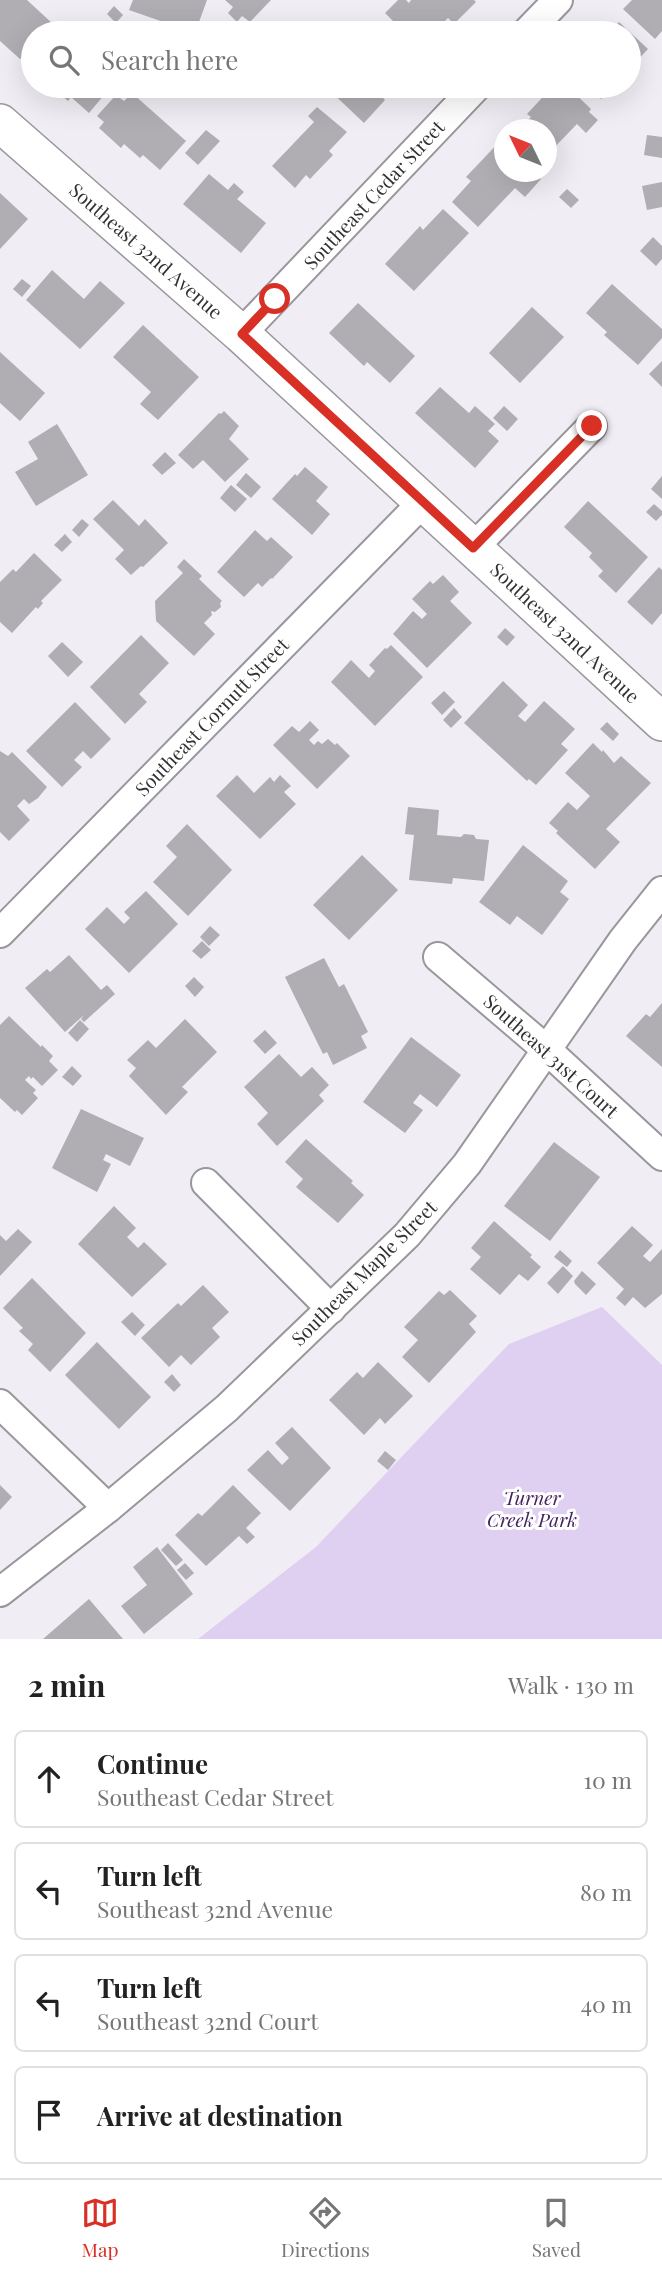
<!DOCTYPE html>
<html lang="en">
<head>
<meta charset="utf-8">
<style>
	body { margin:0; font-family:"Playfair Display",serif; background:#f6f6f6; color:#222 }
	.compass { position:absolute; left:494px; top:119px; width:63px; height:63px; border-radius:50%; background:#fff; box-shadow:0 7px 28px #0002; rotate:313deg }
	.stop { position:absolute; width:21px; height:21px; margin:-16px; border:5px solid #d93025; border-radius:50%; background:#fff }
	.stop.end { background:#d93025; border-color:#fff; box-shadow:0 2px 7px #0008 }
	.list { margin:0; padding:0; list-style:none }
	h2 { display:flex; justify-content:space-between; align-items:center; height:91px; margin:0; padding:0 28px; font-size:30px }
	h2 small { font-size:23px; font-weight:400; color:#767676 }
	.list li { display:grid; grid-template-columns:46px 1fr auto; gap:21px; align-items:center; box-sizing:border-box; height:98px; margin:0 14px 14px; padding:0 14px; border:2px solid #e0e0e0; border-radius:10px }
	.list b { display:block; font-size:26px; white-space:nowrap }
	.list p { margin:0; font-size:23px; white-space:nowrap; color:#767676 }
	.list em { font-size:23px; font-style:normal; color:#767676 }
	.icon { flex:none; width:38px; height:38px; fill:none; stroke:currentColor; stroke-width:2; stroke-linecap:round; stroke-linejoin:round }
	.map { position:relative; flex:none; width:662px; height:1639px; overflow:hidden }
	.search { position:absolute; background:#fff; box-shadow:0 7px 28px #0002; left:21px; right:21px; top:21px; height:77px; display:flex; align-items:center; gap:18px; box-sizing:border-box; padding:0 24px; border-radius:38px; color:#767676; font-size:26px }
	.sheet { height:539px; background:#fff }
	nav { display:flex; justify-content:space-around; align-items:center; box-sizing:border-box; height:98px; border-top:2px solid #e0e0e0; background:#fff; font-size:19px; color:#767676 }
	nav a { display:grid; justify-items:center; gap:4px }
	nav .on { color:#d93025 }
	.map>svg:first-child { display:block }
	.green { fill:#dfcff0 }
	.building { fill:#b0adb3 }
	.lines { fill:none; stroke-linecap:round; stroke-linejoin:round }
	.minor-casing { stroke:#99969c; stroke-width:32 }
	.major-casing { stroke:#99969c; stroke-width:40 }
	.minor { stroke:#fff; stroke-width:28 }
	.major { stroke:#fff; stroke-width:37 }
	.route { stroke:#d93025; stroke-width:9 }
	.labels { text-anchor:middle; stroke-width:6; stroke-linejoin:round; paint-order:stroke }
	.street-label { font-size:19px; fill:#313032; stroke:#fff }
	.park-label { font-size:19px; font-style:italic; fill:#452361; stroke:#fff }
</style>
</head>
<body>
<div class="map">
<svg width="662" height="1639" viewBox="0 0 662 1639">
	<rect width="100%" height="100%" fill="#f0edf4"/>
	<path class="green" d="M602,1307L662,1365V1639H198L316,1547L509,1344Z"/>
	<g class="building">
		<path d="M0,0H27L53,24L44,33H33V45L20,59L0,41Z"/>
		<path d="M133,0H207L195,33L129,10Z"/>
		<path d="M225,0H271L250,22L242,16L237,22L228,13L233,7Z"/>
		<path d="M398,0H406L409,3L411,0H474L476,2L454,24L448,18L439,27L446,33H405L385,13Z"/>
		<path d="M632,0H662V31L655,39L623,9Z"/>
		<path d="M114,6L123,15L116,23L107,14Z"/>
		<path d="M619,22L648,49L629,69V33H609Z"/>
		<path d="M50,86H108L110,88L89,113L71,97L68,101Z"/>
		<path d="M325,86H383L377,92L385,100L364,123Z"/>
		<path d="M553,86H567L591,109L589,112L598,120L586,133L577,124L546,156V130H519L531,117L527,114Z"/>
		<path d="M587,86H613L601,99Z"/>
		<path d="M132,93L186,141L160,170L143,155L140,158L124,144L121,148L99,128L104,122L97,116L116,95L124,101Z"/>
		<path d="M317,107L347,132L329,151L333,155L310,179L306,175L295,188L272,166L314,122L308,116Z"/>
		<path d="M206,130L220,141L198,165L185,153Z"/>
		<path d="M647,135L662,137V158L644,155Z"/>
		<path d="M502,139L504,142V172H534L541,179L525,197L515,188L478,227L452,202L471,181L466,177Z"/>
		<path d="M209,174L228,190L234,183L244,192L237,199L266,223L241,253L183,204Z"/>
		<path d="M662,182V207L647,210L642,186Z"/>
		<path d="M567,189L579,200L571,208L559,197Z"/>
		<path d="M0,193L28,219L0,249Z"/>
		<path d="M443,209L469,233L414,291L385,264L420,226L423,230Z"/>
		<path d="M653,237L662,246V259L656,266L640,251Z"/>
		<path d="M52,270L84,299L100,281L125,303L80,349L26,300Z"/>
		<path d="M22,279L31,286L22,297L13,289Z"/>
		<path d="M612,284L662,329V338L638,365L604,335L607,332L586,313Z"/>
		<path d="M358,303L415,356L390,383L367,362L364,366L329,333Z"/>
		<path d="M532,307L564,337L520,383L489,353Z"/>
		<path d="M143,325L199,377L158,420L140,404L151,392L113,357Z"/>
		<path d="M0,352L45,393L20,421L0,403Z"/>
		<path d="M662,361V387L649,374Z"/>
		<path d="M440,387L469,413L475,406L495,424L488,431L499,441L475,468L415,413Z"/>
		<path d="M504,406L518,419L507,431L493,418Z"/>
		<path d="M224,411L239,426L229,439L249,459L225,482L203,460L193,469L178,455L219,413L221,414Z"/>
		<path d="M57,424L88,475L36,506L15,472L38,459L28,442Z"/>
		<path d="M165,452L176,463L162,475L152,465Z"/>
		<path d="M305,467L328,487L316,501L330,514L312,535L272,499L295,474L297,476Z"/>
		<path d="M246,473L261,487L251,498L236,485Z"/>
		<path d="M662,476V499L651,489Z"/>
		<path d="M231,485L247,499L235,512L220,498Z"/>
		<path d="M113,500L139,526L145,519L168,543L143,567L141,566L131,575L115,559L124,550L93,519Z"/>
		<path d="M588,501L648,557L616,593L598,576L603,571L589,557L592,553L564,527Z"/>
		<path d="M654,504L662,511V515L656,521L646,512Z"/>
		<path d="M82,519L89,525L79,537L72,530Z"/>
		<path d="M255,530L267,541L271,537L293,557L272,579L271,578L262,587L258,583L244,597L217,572Z"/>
		<path d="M65,534L72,542L62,552L54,545Z"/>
		<path d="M34,553L62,580L41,601L43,603L38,609L36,607L12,633L0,622V582L13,569L16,572Z"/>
		<path d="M184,559L202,576L199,579L222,601L220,603L221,607L215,612L211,611L212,615L204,623L215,634L194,656L156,621L155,601L183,573L177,567Z"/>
		<path d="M659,567L662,570V613L652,625L627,602Z"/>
		<path d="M443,575L459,592L450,601L472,623L427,668L393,634L413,611L422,619L427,614L412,599L430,581L433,584Z"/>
		<path d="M505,628L515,637L507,646L497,637Z"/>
		<path d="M141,635L169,663L139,694L147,702L125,724L90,687Z"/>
		<path d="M62,642L83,662L68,677L48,656Z"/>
		<path d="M391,645L423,677L375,726L331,682L351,660L369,678L375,671L369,665L385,648L387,649Z"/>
		<path d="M503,681L528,705L518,716L525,722L544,701L575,729L561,744L568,750L536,785L529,779L527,781L464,723Z"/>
		<path d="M444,691L455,702L442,715L431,703Z"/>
		<path d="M75,702L111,739L91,759L83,751L74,760L82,767L62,787L26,751Z"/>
		<path d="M454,708L462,717L451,728L443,720Z"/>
		<path d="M310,721L319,730L309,740L314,745L318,741L322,744L328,739L335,745L337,743L350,756L317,789L273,745L292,726L299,732Z"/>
		<path d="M607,722L619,734L613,741L600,729Z"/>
		<path d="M593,743L602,752L603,750L614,763L621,756L651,783L606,829L620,842L595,869L556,833L558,831L549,823L568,802L577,810L590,796L565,773Z"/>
		<path d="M0,751L8,756L12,752L47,787L38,798L29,804L24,799L17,806L30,820L9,841L0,832Z"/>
		<path d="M237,775L254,793L270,777L274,782L280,775L291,786L284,792L296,804L260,839L216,796Z"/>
		<path d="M408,807L439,810L437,835L461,837L464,834L474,835L476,839L489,840L484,881L453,878L452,884L409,880L414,835L405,834Z"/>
		<path d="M187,824L232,870L188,916L153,882L177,857L166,846Z"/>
		<path d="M523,845L568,881L560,892L569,899L542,935L517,916L510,925L479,902Z"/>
		<path d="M362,855L398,890L349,940L313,905Z"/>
		<path d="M146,891L178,924L129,973L85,929L107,907L124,924L130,918L124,912Z"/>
		<path d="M210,926L220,935L209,946L200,937Z"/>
		<path d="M202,941L211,950L201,959L192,951Z"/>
		<path d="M69,955L101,990L107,985L115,994L84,1022L81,1019L84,1015L65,1032L25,988L47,969L50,972Z"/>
		<path d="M324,958L339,987L344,984L368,1032L361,1036L367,1048L333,1065L327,1052L323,1054L285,977Z"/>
		<path d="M194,977L204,987L195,997L185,986Z"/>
		<path d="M662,1003V1067L626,1036L646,1014L650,1017Z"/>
		<path d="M9,1016L41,1047L42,1045L53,1056L49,1061L58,1070L42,1086L33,1077L31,1079L29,1076L25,1080L36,1090L33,1093L38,1098L22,1115L17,1110L15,1112L0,1098V1025Z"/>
		<path d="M185,1019L217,1052L182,1087L188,1092L166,1115L129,1076L136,1068L127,1060L148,1040L156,1048Z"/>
		<path d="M80,1020L89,1029L77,1042L68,1033Z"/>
		<path d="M265,1030L277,1043L265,1054L253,1041Z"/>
		<path d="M411,1037L461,1075L437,1107L420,1094L413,1103L423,1110L405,1133L363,1102Z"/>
		<path d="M279,1054L301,1077L312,1067L329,1085L319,1095L324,1101L277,1146L257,1124L268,1113L244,1087Z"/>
		<path d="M72,1066L82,1076L73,1086L62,1077Z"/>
		<path d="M81,1109L144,1138L130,1166L106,1154L103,1160L111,1164L97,1192L52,1168Z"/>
		<path d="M306,1139L353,1181L351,1183L364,1195L338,1223L296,1187L303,1179L285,1162Z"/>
		<path d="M554,1142L600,1177L550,1241L504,1206Z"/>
		<path d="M114,1206L136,1228L127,1237L138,1248L144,1242L167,1264L132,1297L78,1244Z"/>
		<path d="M494,1221L532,1255L530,1257L541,1267L528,1281L519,1274L500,1295L470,1269L481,1257L471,1248Z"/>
		<path d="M632,1226L653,1245L643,1256L650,1262L662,1249V1294L645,1308L633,1297L625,1306L616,1298L624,1289L597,1263Z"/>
		<path d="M18,1229L32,1242L0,1276V1235L6,1241Z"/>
		<path d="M560,1250L572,1261L567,1267L554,1257Z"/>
		<path d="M563,1266L573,1276L558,1294L547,1283Z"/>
		<path d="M582,1271L596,1284L586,1295L575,1284L574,1281Z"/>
		<path d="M32,1278L86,1333L50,1372L28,1350L33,1344L19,1331L23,1328L3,1308Z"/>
		<path d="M203,1285L229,1312L212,1328L220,1337L191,1365L181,1355L169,1367L141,1338L178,1303L181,1306Z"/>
		<path d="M450,1290L477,1316L469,1324L476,1332L429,1383L402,1357L418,1340L404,1327L439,1291L444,1295Z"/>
		<path d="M132,1312L145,1325L135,1336L121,1322Z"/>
		<path d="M97,1342L151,1397L119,1429L65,1375Z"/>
		<path d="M378,1362L413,1396L385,1424L380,1418L364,1435L329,1400L357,1372L363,1378Z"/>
		<path d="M172,1374L181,1385L174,1392L164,1382Z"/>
		<path d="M292,1427L331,1468L290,1511L247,1470L268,1450L282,1465L289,1458L275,1443Z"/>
		<path d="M385,1451L396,1460L388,1470L377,1461Z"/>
		<path d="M0,1485L12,1497L0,1510Z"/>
		<path d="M233,1485L261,1513L246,1528L255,1537L247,1544L239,1536L206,1566L175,1535L198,1513L202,1516Z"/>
		<path d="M168,1543L183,1560L176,1566L161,1550Z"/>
		<path d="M157,1547L193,1594L144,1634L121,1606L147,1585L133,1567Z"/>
		<path d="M185,1563L194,1573L186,1580L177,1570Z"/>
		<path d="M89,1599L123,1639H43Z"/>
	</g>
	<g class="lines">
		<g class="minor-casing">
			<g id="minor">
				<path d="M526,33L558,0"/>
				<path d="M241,334L477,86"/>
				<path d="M473,548L592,426"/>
				<path d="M0,933L423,502"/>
				<path d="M438,957L548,1051L662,1156"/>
				<path d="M206,1183L331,1309"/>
				<path d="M0,1404L108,1508"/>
				<path d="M0,1592L108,1508L227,1408L407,1235L467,1164L623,940L662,891"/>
			</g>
		</g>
		<g class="major-casing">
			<path id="major" d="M0,123L241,334L662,722"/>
		</g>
		<use href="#minor" class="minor"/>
		<use href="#major" class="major"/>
	</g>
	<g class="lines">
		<path class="route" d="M275,299L242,334L473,548L592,426"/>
	</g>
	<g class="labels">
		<g class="street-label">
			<text transform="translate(374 195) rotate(-47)" y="7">Southeast Cedar Street</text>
			<text transform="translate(146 251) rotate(41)" y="7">Southeast 32nd Avenue</text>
			<text transform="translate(565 633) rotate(43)" y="7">Southeast 32nd Avenue</text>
			<text transform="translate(212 717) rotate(-46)" y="7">Southeast Cornutt Street</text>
			<text transform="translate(551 1056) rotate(42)" y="7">Southeast 31st Court</text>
			<text transform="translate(364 1273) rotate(-45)" y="7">Southeast Maple Street</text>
		</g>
		<g class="park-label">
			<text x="532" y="1505">Turner<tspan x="532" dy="22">Creek Park</tspan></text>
		</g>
	</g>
</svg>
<svg class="compass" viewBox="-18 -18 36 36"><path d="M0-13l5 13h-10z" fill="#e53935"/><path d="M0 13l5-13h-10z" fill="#767676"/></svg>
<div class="stop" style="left:275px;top:299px"></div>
<div class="stop end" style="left:592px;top:426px"></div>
<div class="search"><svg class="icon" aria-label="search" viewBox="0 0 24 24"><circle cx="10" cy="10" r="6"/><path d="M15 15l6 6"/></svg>Search here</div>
</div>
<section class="sheet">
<h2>2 min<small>Walk · 130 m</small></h2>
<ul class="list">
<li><svg class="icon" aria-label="ahead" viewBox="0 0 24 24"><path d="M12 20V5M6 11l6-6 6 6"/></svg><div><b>Continue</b><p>Southeast Cedar Street</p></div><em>10 m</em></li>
<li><svg class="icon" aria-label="left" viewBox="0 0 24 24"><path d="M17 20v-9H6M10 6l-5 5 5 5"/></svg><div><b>Turn left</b><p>Southeast 32nd Avenue</p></div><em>80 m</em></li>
<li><svg class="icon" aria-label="left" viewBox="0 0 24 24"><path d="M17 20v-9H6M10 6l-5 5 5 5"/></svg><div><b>Turn left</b><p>Southeast 32nd Court</p></div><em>40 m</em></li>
<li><svg class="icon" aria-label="arrive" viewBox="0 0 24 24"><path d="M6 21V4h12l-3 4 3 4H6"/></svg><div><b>Arrive at destination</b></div></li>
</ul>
</section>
<nav>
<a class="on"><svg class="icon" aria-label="map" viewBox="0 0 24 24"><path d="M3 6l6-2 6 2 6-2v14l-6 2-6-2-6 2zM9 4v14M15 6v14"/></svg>Map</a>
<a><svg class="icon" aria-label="directions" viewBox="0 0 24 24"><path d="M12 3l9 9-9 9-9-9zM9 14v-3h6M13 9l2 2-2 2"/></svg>Directions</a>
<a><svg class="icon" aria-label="saved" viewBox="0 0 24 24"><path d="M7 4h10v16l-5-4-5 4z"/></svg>Saved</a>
</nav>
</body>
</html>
